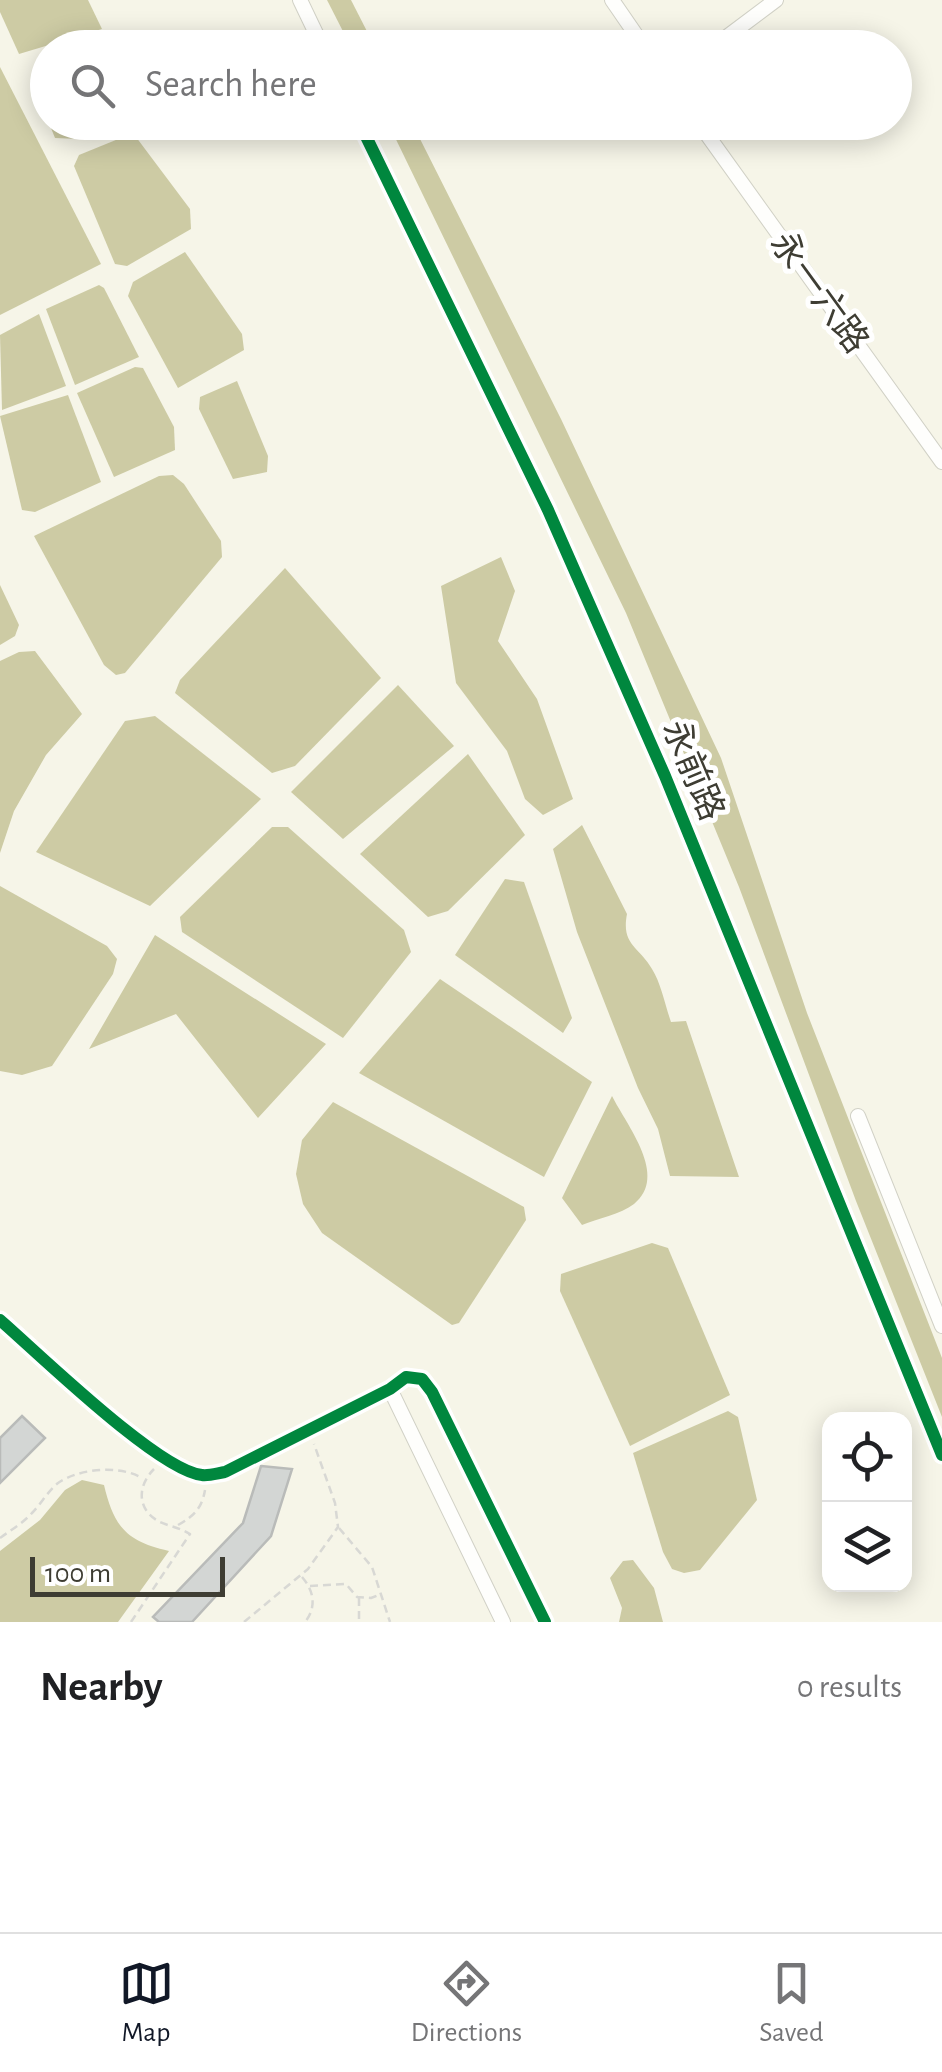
<!DOCTYPE html>
<html lang="en">
<head>
<meta charset="utf-8">
<style>
	body { margin:0; font-family:"Alegreya Sans","Noto Sans SC",sans-serif; background:#f2f2f2; color:#202124 }
	.controls { position:absolute; right:30px; bottom:30px; display:grid; overflow:hidden; border-radius:20px; box-shadow:0 5px 25px #0003 }
	.controls button { width:90px; height:90px; display:grid; place-items:center; padding:0; border:0; border-bottom:2px solid #e0e0e0; background:#fff; color:#202124; font:50px sans-serif }
	.scale { position:absolute; left:30px; bottom:25px; width:195px; box-sizing:border-box; padding-left:10px; border:5px solid #3e3d33; border-top:0; font-size:28px; line-height:35px; white-space:nowrap; color:#3e3d33; -webkit-text-stroke:8px #fff; paint-order:stroke }
	.list { margin:0; padding:0; list-style:none }
	h2 { display:flex; justify-content:space-between; align-items:center; height:130px; margin:0; padding:0 40px; font-size:42px }
	h2 small { font-size:32px; font-weight:400; color:#757577 }
	.icon { flex:none; width:55px; height:55px; fill:none; stroke:currentColor; stroke-width:2; stroke-linecap:round; stroke-linejoin:round }
	.map { position:relative; flex:none; width:942px; height:1622px; overflow:hidden }
	.search { position:absolute; background:#fff; box-shadow:0 5px 25px #0003; left:30px; right:30px; top:30px; height:110px; display:flex; align-items:center; gap:25px; box-sizing:border-box; padding:0 35px; border-radius:55px; color:#757577; font-size:38px }
	.sheet { height:310px; background:#fff }
	nav { display:flex; justify-content:space-around; align-items:center; box-sizing:border-box; height:140px; border-top:2px solid #e0e0e0; background:#fff; font-size:28px; color:#757577 }
	nav a { display:grid; justify-items:center; gap:5px }
	nav .on { color:#111827 }
	.map>svg:first-child { display:block }
	.water { fill:#cdcba4 }
	.building { fill:#d3d6d4; stroke:#b9bbb9; stroke-width:2.5 }
	.lines { fill:none; stroke-linecap:round; stroke-linejoin:round }
	.minor-casing { stroke:#d1d1c6; stroke-width:16 }
	.path { stroke:#d8d8d4; stroke-width:2.5; stroke-dasharray:8 5; stroke-linecap:butt }
	.minor { stroke:#fefefc; stroke-width:14 }
	.cycleway-casing { stroke:#fff; stroke-width:19 }
	.cycleway { stroke:#00873e; stroke-width:12 }
	.labels { text-anchor:middle; stroke-width:10; stroke-linejoin:round; paint-order:stroke }
	.street-label { font-size:35px; fill:#3e3d33; stroke:#fff }
</style>
</head>
<body>
<div class="map">
<svg width="942" height="1622" viewBox="0 0 942 1622">
	<rect width="100%" height="100%" fill="#f6f5e8"/>
	<g class="water">
		<path d="M0,0H88L102,29L19,54L0,12Z"/>
		<path d="M327,0H351L375,47H351Z"/>
		<path d="M0,67L101,264L0,315Z"/>
		<path d="M49,123V122L111,123L79,139L55,138Z"/>
		<path d="M388,123H412L561,419L721,758L807,1013L942,1358V1417L856,1201L739,887L626,613Z"/>
		<path d="M133,133L190,209L191,229L127,266L115,264L74,166L79,155Z"/>
		<path d="M185,252L242,334L244,350L178,388L128,296L133,282Z"/>
		<path d="M99,285L104,288L139,357L75,385L46,309Z"/>
		<path d="M39,314L66,386L2,410L0,335Z"/>
		<path d="M135,367L143,368L174,427L175,450L114,477L77,393Z"/>
		<path d="M237,381L268,456L267,472L233,479L199,409L200,397Z"/>
		<path d="M68,395L101,482L35,512L22,510L0,416Z"/>
		<path d="M173,475L184,484L221,541L222,557L125,673L116,675L104,665L34,536L159,476Z"/>
		<path d="M501,557L515,591L498,641L537,699L573,799L543,815L525,799L507,751L456,683L441,586Z"/>
		<path d="M285,568L381,678L295,766L272,773L175,693L180,680Z"/>
		<path d="M0,585L19,625L15,636L0,645Z"/>
		<path d="M35,651L82,714L46,755L14,811L0,853V661L19,652Z"/>
		<path d="M398,685L454,746L343,839L291,792Z"/>
		<path d="M155,716L261,799L150,906L36,852L125,721Z"/>
		<path d="M468,754L525,835L448,911L428,917L360,854Z"/>
		<path d="M582,825L627,914C621,945 639,946 652,969C661,983 665,1005 671,1022L686,1021L739,1177L670,1176L658,1129L638,1088L577,932L553,849Z"/>
		<path d="M272,827H288L404,930L411,952L343,1038L182,932L180,917Z"/>
		<path d="M505,879L524,882L572,1018L563,1033L455,955Z"/>
		<path d="M0,886L107,946L117,959L113,974L52,1066L22,1075L0,1071Z"/>
		<path d="M155,935L326,1044L258,1118L176,1014L89,1049Z"/>
		<path d="M440,979L592,1082L544,1177L359,1073Z"/>
		<path d="M612,1096C627,1126 669,1176 634,1204C621,1214 597,1219 582,1225L562,1198Z"/>
		<path d="M333,1102L524,1207L526,1220L459,1323L452,1325L322,1233L303,1204L296,1174L302,1140Z"/>
		<path d="M652,1243L668,1248L730,1395L630,1446L560,1291L561,1274Z"/>
		<path d="M728,1411L738,1417L757,1500L700,1570L684,1573L672,1569L663,1552L633,1453Z"/>
		<path d="M82,1480L104,1485C114,1527 126,1541 169,1551L118,1622H0V1551L40,1520L65,1490Z"/>
		<path d="M633,1560L654,1588L663,1622H619L622,1608L610,1578L623,1561Z"/>
	</g>
	<g class="building">
		<path d="M22,1416L45,1438L0,1483V1438Z"/>
		<path d="M261,1466L292,1469L271,1536L192,1622H159L153,1617L243,1523Z"/>
	</g>
	<g class="lines">
		<g class="minor-casing">
			<g id="minor">
				<path d="M300,0L323,48"/>
				<path d="M612,0L645,48"/>
				<path d="M712,48L776,0"/>
				<path d="M359,122L548,510L665,776L942,1455"/>
				<path d="M698,122L942,462"/>
				<path d="M858,1116L942,1326"/>
				<path d="M0,1320C38,1353 159,1471 202,1475C209,1476 218,1473 225,1472L390,1389L406,1377L422,1379L432,1392L545,1622"/>
				<path d="M390,1389L503,1622"/>
			</g>
		</g>
		<g class="path">
			<path d="M178,1525C194,1516 202,1508 205,1490"/>
			<path d="M339,1528L372,1567L390,1622"/>
			<path d="M0,1538C11,1530 23,1523 32,1513C41,1504 48,1491 58,1483C80,1468 120,1465 142,1478"/>
			<path d="M302,1577C314,1591 317,1607 305,1622"/>
			<path d="M310,1586L346,1584L357,1597L371,1598L381,1594"/>
			<path d="M359,1598V1622"/>
			<path d="M131,1622L190,1534C179,1527 167,1526 158,1521C136,1508 138,1485 154,1469"/>
			<path d="M244,1622L308,1569L338,1527L335,1503L314,1444"/>
		</g>
		<use href="#minor" class="minor"/>
		<g class="cycleway-casing">
			<g id="cycleway">
				<path d="M359,122L548,510L665,776L942,1455"/>
				<path d="M0,1320C38,1353 159,1471 202,1475C209,1476 218,1473 225,1472L390,1389L406,1377L422,1379L432,1392L545,1622"/>
			</g>
		</g>
		<use href="#cycleway" class="cycleway"/>
	</g>
	<g class="labels">
		<g class="street-label">
			<text transform="translate(820 292) rotate(54)" y="12">永一六路</text>
			<text transform="translate(694 770) rotate(67)" y="12">永前路</text>
		</g>
	</g>
</svg>
<div class="controls">
<button><svg class="icon" aria-label="locate" viewBox="0 0 24 24"><circle cx="12" cy="12" r="6"/><path d="M12 2v4M12 18v4M2 12h4M18 12h4"/></svg></button>
<button><svg class="icon" aria-label="layers" viewBox="0 0 24 24"><path d="M12 4l9 5-9 5-9-5zM3 14l9 5 9-5"/></svg></button>
</div>
<div class="scale">100 m</div>
<div class="search"><svg class="icon" aria-label="search" viewBox="0 0 24 24"><circle cx="10" cy="10" r="6"/><path d="M15 15l6 6"/></svg>Search here</div>
</div>
<section class="sheet">
<h2>Nearby<small>0 results</small></h2>
<ul class="list">
</ul>
</section>
<nav>
<a class="on"><svg class="icon" aria-label="map" viewBox="0 0 24 24"><path d="M3 6l6-2 6 2 6-2v14l-6 2-6-2-6 2zM9 4v14M15 6v14"/></svg>Map</a>
<a><svg class="icon" aria-label="directions" viewBox="0 0 24 24"><path d="M12 3l9 9-9 9-9-9zM9 14v-3h6M13 9l2 2-2 2"/></svg>Directions</a>
<a><svg class="icon" aria-label="saved" viewBox="0 0 24 24"><path d="M7 4h10v16l-5-4-5 4z"/></svg>Saved</a>
</nav>
</body>
</html>
